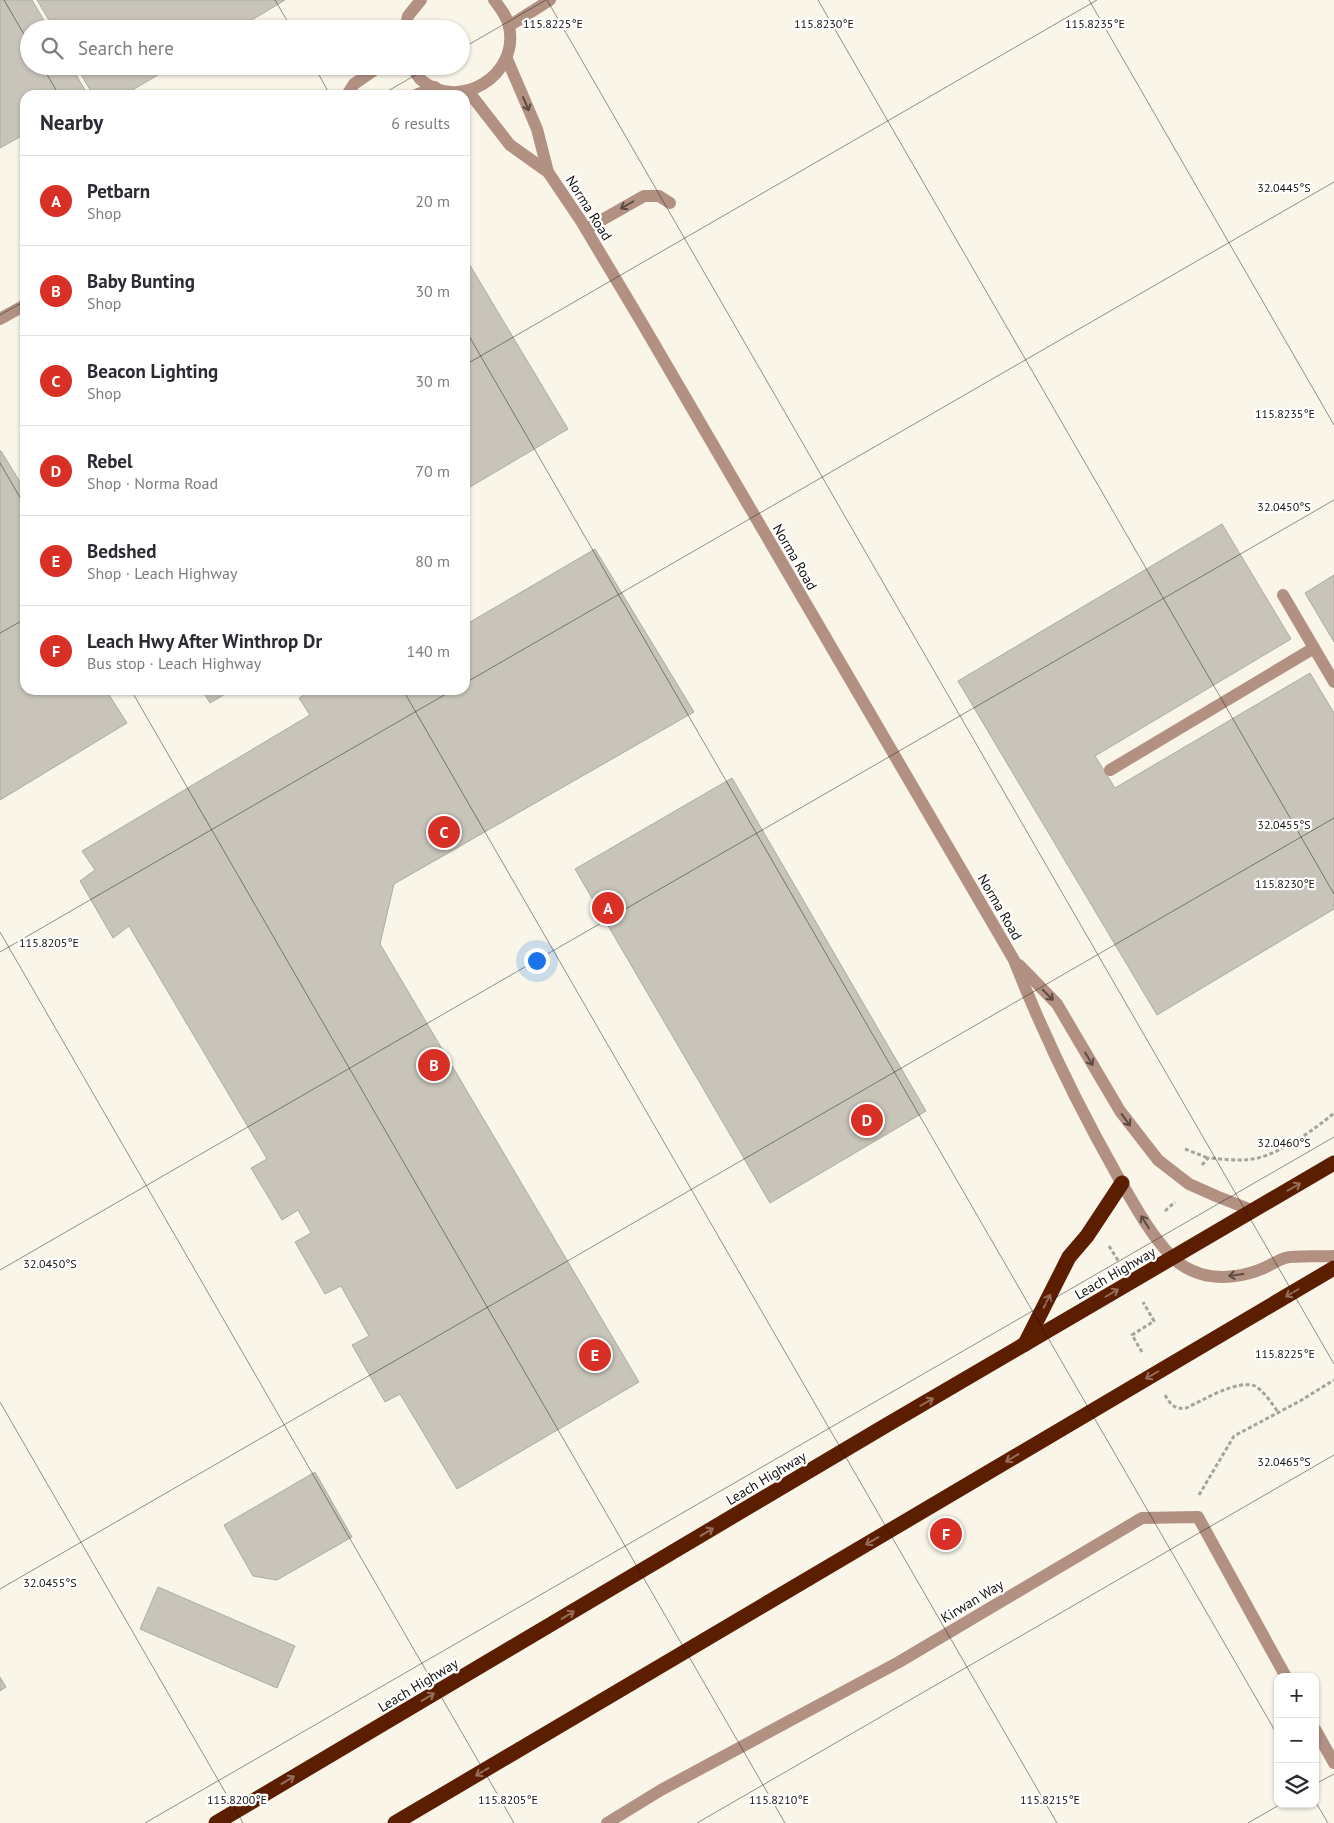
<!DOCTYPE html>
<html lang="en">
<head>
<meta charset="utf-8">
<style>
	body { margin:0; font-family:"PT Sans",sans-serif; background:#f2f2f3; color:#2b2b33 }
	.controls { position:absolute; right:15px; bottom:15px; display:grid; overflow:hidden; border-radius:10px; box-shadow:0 1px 4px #0004 }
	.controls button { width:45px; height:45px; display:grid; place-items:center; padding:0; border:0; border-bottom:1px solid #e1e1e2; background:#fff; color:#2b2b33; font:25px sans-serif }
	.you { position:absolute; left:536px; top:960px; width:18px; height:18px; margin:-12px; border:4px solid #fff; border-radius:50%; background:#1a73e8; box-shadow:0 0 0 8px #1a73e833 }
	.badge { display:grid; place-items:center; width:32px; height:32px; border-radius:50%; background:#d93025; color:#fff; font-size:16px; font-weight:700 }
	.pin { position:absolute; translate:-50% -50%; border:2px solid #fff; box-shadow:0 1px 5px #0006 }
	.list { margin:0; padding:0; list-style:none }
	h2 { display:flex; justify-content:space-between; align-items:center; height:65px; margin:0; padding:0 20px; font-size:21px }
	h2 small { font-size:16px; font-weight:400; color:#7c7c81 }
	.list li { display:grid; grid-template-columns:32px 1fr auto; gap:15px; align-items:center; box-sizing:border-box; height:90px; padding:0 20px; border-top:1px solid #e1e1e2 }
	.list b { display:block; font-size:19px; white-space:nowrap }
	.list p { margin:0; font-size:16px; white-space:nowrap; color:#7c7c81 }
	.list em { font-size:16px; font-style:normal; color:#7c7c81 }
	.icon { flex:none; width:28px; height:28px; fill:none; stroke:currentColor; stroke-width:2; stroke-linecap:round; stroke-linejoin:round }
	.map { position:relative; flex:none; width:1334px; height:1823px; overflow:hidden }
	.search { position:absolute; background:#fff; box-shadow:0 1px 4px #0004; left:20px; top:20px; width:450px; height:55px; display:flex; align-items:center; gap:12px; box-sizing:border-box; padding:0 18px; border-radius:28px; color:#7c7c81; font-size:19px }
	.panel { position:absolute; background:#fff; box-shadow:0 1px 4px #0004; left:20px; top:90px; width:450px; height:605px; border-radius:15px }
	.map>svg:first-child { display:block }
	.building { fill:#c8c4b9; stroke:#aeaba0 }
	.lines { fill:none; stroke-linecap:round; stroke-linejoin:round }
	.path { stroke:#a6a39a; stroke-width:3; stroke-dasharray:4 2.5; stroke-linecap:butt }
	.minor { stroke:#b29183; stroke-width:12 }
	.highway { stroke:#5c1e00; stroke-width:15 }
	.oneway { stroke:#5b4b43 }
	.oneway2 { stroke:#956d59 }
	.ticks { fill:none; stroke:#13120e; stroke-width:1; stroke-opacity:0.45 }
	.labels { text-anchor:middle; stroke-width:4.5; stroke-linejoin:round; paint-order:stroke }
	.street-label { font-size:14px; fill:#13120e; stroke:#fff }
	.ticks-label { font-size:12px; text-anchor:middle; fill:#13120e; stroke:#fff; stroke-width:4.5; stroke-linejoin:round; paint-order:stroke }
</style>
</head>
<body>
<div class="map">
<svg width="1334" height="1823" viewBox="0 0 1334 1823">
	<rect width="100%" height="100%" fill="#f9f5e9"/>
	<g class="building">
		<path d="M0,0H32L49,29H29V66H71L88,95H25V134L0,148Z"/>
		<path d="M37,0H285L237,29H54Z"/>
		<path d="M76,66H173L124,95H93Z"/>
		<path d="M465,257L568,429L465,490Z"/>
		<path d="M0,451H1L25,490V690H106L127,723L0,800Z"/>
		<path d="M1222,524L1291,639L1095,756L1115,788L1310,673L1334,713V909L1157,1015L958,681Z"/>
		<path d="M595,549L694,712L394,884L380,944L639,1382L457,1489L400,1394L385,1402L352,1345L369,1336L341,1286L325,1294L295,1242L311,1233L298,1210L282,1220L251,1168L267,1159L129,926L113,938L80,881L95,870L82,851L310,715L299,698L313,690H465V625Z"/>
		<path d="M1334,575V642L1305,593Z"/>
		<path d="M202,690H232L210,703Z"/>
		<path d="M732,778L926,1111L770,1203L575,869Z"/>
		<path d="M315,1472L352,1537L277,1580L253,1576L224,1525Z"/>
		<path d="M158,1587L295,1646L277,1688L140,1629Z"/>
		<path d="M0,1677L6,1687L0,1691Z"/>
	</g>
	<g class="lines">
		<g class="path">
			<path d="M1185,1149L1208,1158"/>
			<path d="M1202,1165L1208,1158C1224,1159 1241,1162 1258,1158C1284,1151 1314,1130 1334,1113"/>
			<path d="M1165,1211L1175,1202"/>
			<path d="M1109,1246L1119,1262"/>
			<path d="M1142,1352L1132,1335L1154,1321L1143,1302"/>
			<path d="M1165,1395C1170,1404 1175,1410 1186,1408C1202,1401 1237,1379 1255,1386C1263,1390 1273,1405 1278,1412"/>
			<path d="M1199,1495L1234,1436L1300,1401L1334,1380"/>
		</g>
		<g class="minor">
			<path d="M509,26L550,0"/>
			<path d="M405,29L408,16L421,0"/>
			<path d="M507,59L537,129L548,172L581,221L642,323L1014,960C1043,1034 1078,1106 1117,1175C1134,1204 1149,1233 1172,1257C1180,1265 1191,1271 1201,1274C1221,1280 1246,1276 1264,1268C1271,1265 1278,1260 1285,1258C1297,1255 1321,1257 1334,1256"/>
			<path d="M411,66C414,70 417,75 420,79C458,113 520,76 509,26C507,16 500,8 494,0"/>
			<path d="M468,91L510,145L548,172"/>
			<path d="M347,95L354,84L380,66"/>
			<path d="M416,95L435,87"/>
			<path d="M586,229L644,196H659L670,203"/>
			<path d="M0,319L25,305"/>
			<path d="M1283,595L1334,682"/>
			<path d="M1110,770L1314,648"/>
			<path d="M1019,965L1057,1004L1120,1111L1158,1160L1189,1184L1216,1196L1254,1211"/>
			<path d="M1315,1729L1334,1763"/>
			<path d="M607,1823L661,1790L899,1662L1142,1518L1198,1517L1286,1677"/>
		</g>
		<g class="highway">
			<path d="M1025,1344L1069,1257L1087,1236L1122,1183"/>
			<path d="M216,1823L885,1426L1334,1163"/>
			<path d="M395,1823L1334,1268"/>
		</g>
	</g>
	<defs><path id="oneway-shaft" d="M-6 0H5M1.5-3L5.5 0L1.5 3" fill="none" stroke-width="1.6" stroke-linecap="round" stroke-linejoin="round" transform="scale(1.25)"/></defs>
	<g class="oneway">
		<use href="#oneway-shaft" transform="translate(526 104) rotate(66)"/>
		<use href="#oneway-shaft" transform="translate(627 205) rotate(150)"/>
		<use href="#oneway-shaft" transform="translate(1048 995) rotate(45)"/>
		<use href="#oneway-shaft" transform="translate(1089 1059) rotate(59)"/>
		<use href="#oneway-shaft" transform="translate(1126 1120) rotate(54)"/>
		<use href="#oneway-shaft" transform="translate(1145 1222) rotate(-122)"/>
		<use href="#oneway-shaft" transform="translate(1236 1275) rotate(172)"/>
	</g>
	<g class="oneway2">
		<use href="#oneway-shaft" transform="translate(1294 1187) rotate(-30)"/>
		<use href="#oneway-shaft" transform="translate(1112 1293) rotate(-30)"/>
		<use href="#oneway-shaft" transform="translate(1292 1293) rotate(150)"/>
		<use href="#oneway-shaft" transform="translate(1047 1301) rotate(-63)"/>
		<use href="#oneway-shaft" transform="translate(1152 1375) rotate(150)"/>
		<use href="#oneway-shaft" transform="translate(927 1402) rotate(-30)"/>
		<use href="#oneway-shaft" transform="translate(1012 1458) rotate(149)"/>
		<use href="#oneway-shaft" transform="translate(707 1532) rotate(-31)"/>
		<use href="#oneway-shaft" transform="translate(872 1541) rotate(149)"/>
		<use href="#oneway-shaft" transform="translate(568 1615) rotate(-31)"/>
		<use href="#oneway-shaft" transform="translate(428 1697) rotate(-31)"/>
		<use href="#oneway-shaft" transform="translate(482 1772) rotate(149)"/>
		<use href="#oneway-shaft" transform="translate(288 1780) rotate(-31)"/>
	</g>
	<path class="ticks" d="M4,0L29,43M275,0L292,29M547,0L1334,1364M818,0L1334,894M1089,0L1334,425M461,49L546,0M42,66L59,95M314,66L330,95M381,95L431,66M0,315L25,301M465,329L1278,1736M465,365L1097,0M0,463L25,506M0,633L25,619M465,683L1334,182M131,690L785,1823M403,690L1057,1823M0,932L514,1823M0,952L453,690M0,1270L1334,500M0,1402L243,1823M0,1589L1334,818M1315,1784L1334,1774M1315,1801L1328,1823M145,1823L1334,1137M697,1823L1334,1455M1248,1823L1281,1804"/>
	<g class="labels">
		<g class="street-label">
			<text transform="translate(589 208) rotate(58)" y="5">Norma Road</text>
			<text transform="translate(795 557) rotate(60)" y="5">Norma Road</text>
			<text transform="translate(1000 907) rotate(60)" y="5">Norma Road</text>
			<text transform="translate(1115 1273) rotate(-30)" y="5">Leach Highway</text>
			<text transform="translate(766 1478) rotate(-31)" y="5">Leach Highway</text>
			<text transform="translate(972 1601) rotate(-31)" y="5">Kirwan Way</text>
			<text transform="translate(418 1685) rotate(-31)" y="5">Leach Highway</text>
		</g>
	</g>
	<g class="ticks-label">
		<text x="824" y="28">115.8230°E</text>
		<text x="1095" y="28">115.8235°E</text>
		<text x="553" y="28">115.8225°E</text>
		<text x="1284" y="192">32.0445°S</text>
		<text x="1285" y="418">115.8235°E</text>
		<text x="1284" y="511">32.0450°S</text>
		<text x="1284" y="829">32.0455°S</text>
		<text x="1285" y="888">115.8230°E</text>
		<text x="49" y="947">115.8205°E</text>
		<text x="1284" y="1147">32.0460°S</text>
		<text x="50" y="1268">32.0450°S</text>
		<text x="1285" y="1358">115.8225°E</text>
		<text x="1284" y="1466">32.0465°S</text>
		<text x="50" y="1587">32.0455°S</text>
		<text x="237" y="1804">115.8200°E</text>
		<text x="508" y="1804">115.8205°E</text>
		<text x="779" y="1804">115.8210°E</text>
		<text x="1050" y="1804">115.8215°E</text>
	</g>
</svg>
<div class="controls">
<button>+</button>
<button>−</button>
<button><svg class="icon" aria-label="layers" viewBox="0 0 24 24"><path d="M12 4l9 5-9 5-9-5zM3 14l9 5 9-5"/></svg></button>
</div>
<div class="you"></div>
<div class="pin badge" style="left:608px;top:908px">A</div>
<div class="pin badge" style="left:434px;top:1065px">B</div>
<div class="pin badge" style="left:444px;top:832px">C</div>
<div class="pin badge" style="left:867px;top:1120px">D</div>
<div class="pin badge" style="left:595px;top:1355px">E</div>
<div class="pin badge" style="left:946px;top:1534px">F</div>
<div class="search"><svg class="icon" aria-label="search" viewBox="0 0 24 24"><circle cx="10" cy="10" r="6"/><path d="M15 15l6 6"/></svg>Search here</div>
<section class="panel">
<h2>Nearby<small>6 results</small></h2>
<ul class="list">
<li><span class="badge">A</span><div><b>Petbarn</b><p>Shop</p></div><em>20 m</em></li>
<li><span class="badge">B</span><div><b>Baby Bunting</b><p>Shop</p></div><em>30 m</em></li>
<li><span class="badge">C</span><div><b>Beacon Lighting</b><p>Shop</p></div><em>30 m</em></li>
<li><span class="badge">D</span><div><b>Rebel</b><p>Shop · Norma Road</p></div><em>70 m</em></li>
<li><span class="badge">E</span><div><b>Bedshed</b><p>Shop · Leach Highway</p></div><em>80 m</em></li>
<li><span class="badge">F</span><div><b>Leach Hwy After Winthrop Dr</b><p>Bus stop · Leach Highway</p></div><em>140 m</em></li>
</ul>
</section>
</div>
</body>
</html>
